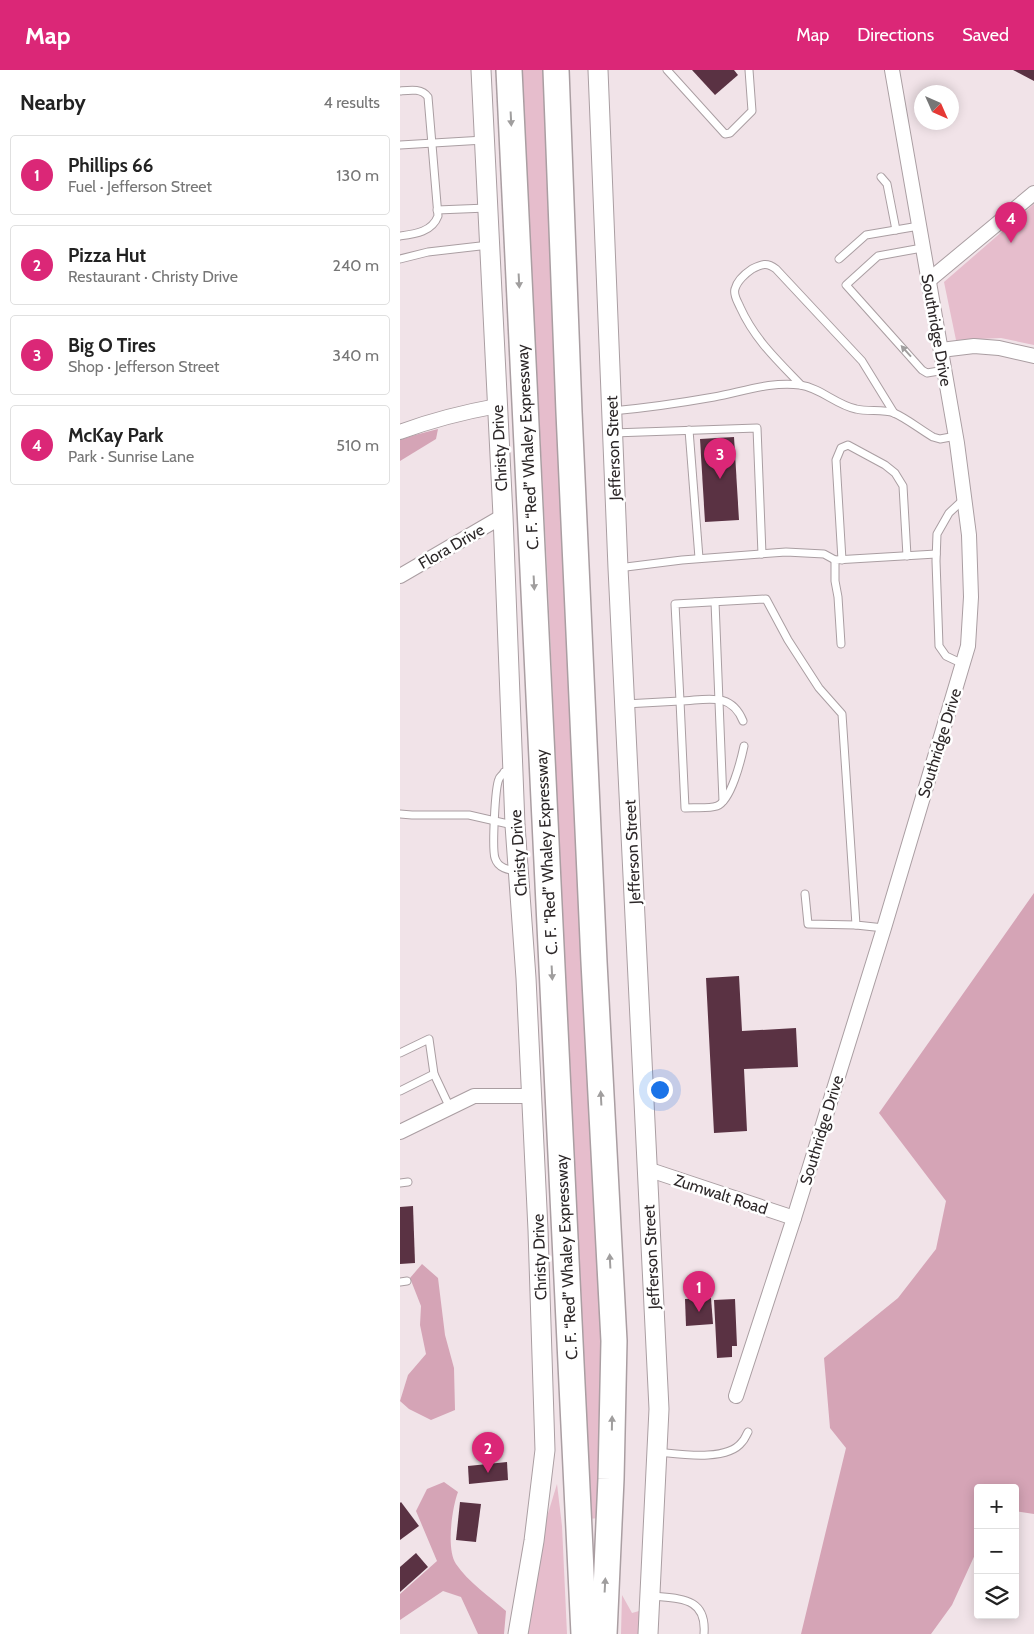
<!DOCTYPE html>
<html lang="en">
<head>
<meta charset="utf-8">
<style>
	body { margin:0; font-family:Cabin,sans-serif; background:#f2f2f2; color:#222 }
	.controls { position:absolute; right:15px; bottom:15px; display:grid; overflow:hidden; border-radius:5px; box-shadow:0 2px 12px #0003 }
	.controls button { width:45px; height:45px; display:grid; place-items:center; padding:0; border:0; border-bottom:1px solid #e0e0e0; background:#fff; color:#222; font:25px sans-serif }
	.compass { position:absolute; left:514px; top:15px; width:45px; height:45px; border-radius:50%; background:#fff; box-shadow:0 2px 12px #0003; rotate:135deg }
	.you { position:absolute; left:259px; top:1019px; width:18px; height:18px; margin:-12px; border:4px solid #fff; border-radius:50%; background:#1a73e8; box-shadow:0 0 0 8px #1a73e833 }
	.badge { display:grid; place-items:center; width:32px; height:32px; border-radius:50%; background:#db2777; color:#fff; font-size:16px; font-weight:700 }
	.pin { position:absolute; translate:-50% -41px; filter:drop-shadow(0 1px 2px #0008) }
	.pin::after { content:''; position:absolute; top:26px; width:18px; height:15px; background:inherit; clip-path:polygon(0 0,100% 0,50% 100%) }
	.list { margin:0; padding:0; list-style:none }
	h2 { display:flex; justify-content:space-between; align-items:center; height:65px; margin:0; padding:0 20px; font-size:21px }
	h2 small { font-size:16px; font-weight:400; color:#767676 }
	.list li { display:grid; grid-template-columns:32px 1fr auto; gap:15px; align-items:center; box-sizing:border-box; height:80px; margin:0 10px 10px; padding:0 10px; border:1px solid #e0e0e0; border-radius:5px }
	.list b { display:block; font-size:19px; white-space:nowrap }
	.list p { margin:0; font-size:16px; white-space:nowrap; color:#767676 }
	.list em { font-size:16px; font-style:normal; color:#767676 }
	.icon { flex:none; width:28px; height:28px; fill:none; stroke:currentColor; stroke-width:2; stroke-linecap:round; stroke-linejoin:round }
	.map { position:relative; flex:none; width:634px; height:1564px; overflow:hidden }
	header { display:flex; align-items:center; gap:30px; box-sizing:border-box; height:70px; padding:0 25px; background:#db2777; color:#fff }
	header strong { font-size:24px }
	nav { display:flex; gap:28px; margin-inline-start:auto; font-size:18px }
	main { display:flex }
	aside { flex:1; background:#fff }
	.map>svg:first-child { display:block }
	.green { fill:#e6bdcc }
	.forest { fill:#d5a4b6 }
	.building { fill:#5a3243 }
	.lines { fill:none; stroke-linecap:round; stroke-linejoin:round }
	.lane-casing { stroke:#aa9ea2; stroke-width:9 }
	.street-casing { stroke:#aa9ea2; stroke-width:16 }
	.secondary-casing { stroke:#aa9ea2; stroke-width:21 }
	.highway-casing { stroke:#aa9ea2; stroke-width:28 }
	.lane { stroke:#fff; stroke-width:7 }
	.street { stroke:#fff; stroke-width:14 }
	.secondary { stroke:#fff; stroke-width:19 }
	.highway { stroke:#fff; stroke-width:25 }
	.oneway { fill:#a09e9e }
	.labels { text-anchor:middle; stroke-width:5; stroke-linejoin:round; paint-order:stroke }
	.street-label { font-size:16px; fill:#2c2728; stroke:#fff }
</style>
</head>
<body>
<header>
<strong>Map</strong>
<nav><a>Map</a><a>Directions</a><a>Saved</a></nav>
</header>
<main>
<aside>
<h2>Nearby<small>4 results</small></h2>
<ul class="list">
<li><span class="badge">1</span><div><b>Phillips 66</b><p>Fuel · Jefferson Street</p></div><em>130 m</em></li>
<li><span class="badge">2</span><div><b>Pizza Hut</b><p>Restaurant · Christy Drive</p></div><em>240 m</em></li>
<li><span class="badge">3</span><div><b>Big O Tires</b><p>Shop · Jefferson Street</p></div><em>340 m</em></li>
<li><span class="badge">4</span><div><b>McKay Park</b><p>Park · Sunrise Lane</p></div><em>510 m</em></li>
</ul>
</aside>
<div class="map">
<svg width="634" height="1564" viewBox="0 0 634 1564">
	<rect width="100%" height="100%" fill="#f1e3e8"/>
	<g class="green">
		<path d="M121,0H147L207,1286L201,1448L186,1449V1327L172,1070L148,516Z"/>
		<path d="M634,134V275L601,268L556,270L544,212Z"/>
		<path d="M157,1414L162,1456L167,1564H126L146,1450Z"/>
		<path d="M222,1525L232,1543L239,1541V1564H221Z"/>
	</g>
	<g class="forest">
		<path d="M38,359L36,369L0,391V370L15,365Z"/>
		<path d="M634,823V1444L615,1441V1418H578V1478L552,1535L531,1564H401L446,1378L430,1358L424,1288L498,1228L536,1179L546,1131L479,1043Z"/>
		<path d="M22,1194L38,1208L45,1265L54,1298L55,1340L31,1350L9,1339L0,1331L8,1305L26,1284L20,1255L21,1236L10,1208Z"/>
		<path d="M44,1412L58,1422C52,1438 46,1479 56,1494C68,1512 90,1527 106,1541L104,1564H78L61,1527L43,1521L0,1550V1524L37,1491L16,1441L27,1419Z"/>
	</g>
	<g class="building">
		<path d="M292,0H334L338,5L315,25Z"/>
		<path d="M613,0H634V11Z"/>
		<path d="M334,367L339,450L305,452L300,369Z"/>
		<path d="M339,906L342,961L396,958L398,997L344,999L347,1061L314,1063L306,908Z"/>
		<path d="M13,1136L15,1193L0,1194V1137Z"/>
		<path d="M311,1228L313,1254L286,1256L285,1229Z"/>
		<path d="M335,1229L337,1276H332V1287L317,1288L314,1230Z"/>
		<path d="M107,1392L108,1410L69,1414L68,1396Z"/>
		<path d="M1,1432L19,1456L0,1470V1433Z"/>
		<path d="M60,1432L81,1434L76,1472L56,1470Z"/>
		<path d="M16,1483L28,1497L0,1522V1497Z"/>
	</g>
	<g class="lines">
		<g class="lane-casing">
			<g id="lane">
				<path d="M267,0L325,64L330,63L352,41L349,0"/>
				<path d="M0,21C10,20 22,18 28,27L38,146C32,162 15,164 0,166"/>
				<path d="M0,75L84,70"/>
				<path d="M481,107L487,114L496,160"/>
				<path d="M37,140L87,138"/>
				<path d="M522,178L478,186L446,215L522,300L527,303L545,300"/>
				<path d="M0,189L28,182L89,175"/>
				<path d="M439,189L466,165L519,156"/>
				<path d="M401,315C377,290 355,270 340,237C338,232 333,225 335,219C337,211 346,203 352,199C362,194 367,192 376,199L462,291L494,343"/>
				<path d="M212,341C246,338 280,333 314,327C342,322 371,311 400,315C421,318 436,335 456,339C468,342 483,339 494,343C506,348 521,360 533,367L540,369L556,366"/>
				<path d="M289,360L299,488"/>
				<path d="M213,363L357,358L362,484"/>
				<path d="M442,490L436,390L441,378L448,375L485,395L495,403L503,416L507,486"/>
				<path d="M218,498L282,490L386,482L424,484L435,490"/>
				<path d="M315,532L323,731"/>
				<path d="M441,574L438,527L435,511V490L536,484"/>
				<path d="M563,594L546,586L539,576L536,491L537,464L549,443L564,429"/>
				<path d="M225,634L280,631L275,534L366,529L388,570L419,618L442,644L456,855L484,858"/>
				<path d="M343,651C331,621 307,630 280,631L285,738C294,737 308,739 317,736C331,731 341,690 344,676"/>
				<path d="M113,701L104,702C103,705 100,706 99,709C95,717 92,779 95,788C98,798 108,800 117,801"/>
				<path d="M0,744L12,745H69L113,755"/>
				<path d="M405,824L408,854L456,855"/>
				<path d="M0,983L29,969L34,1004L50,1038"/>
				<path d="M0,1021L34,1004"/>
				<path d="M0,1113L8,1112"/>
				<path d="M0,1212L7,1211"/>
				<path d="M257,1382C279,1384 327,1392 342,1372C345,1369 346,1365 348,1362"/>
				<path d="M252,1526C280,1529 307,1527 304,1564"/>
			</g>
		</g>
		<g class="street-casing">
			<g id="street">
				<path d="M528,211L634,123"/>
				<path d="M541,280L574,276L599,278L634,286"/>
				<path d="M0,362C32,350 64,342 97,336"/>
				<path d="M0,506L103,446"/>
				<path d="M0,1062L74,1026H131"/>
				<path d="M247,1099L394,1148"/>
				<path d="M336,1326L394,1148L484,858L568,576L571,527L569,465L557,373L492,0"/>
			</g>
		</g>
		<g class="secondary-casing">
			<g id="secondary">
				<path d="M81,0L103,446L115,755L126,908L138,1160L145,1380L134,1471L118,1564"/>
				<path d="M198,0L218,498L259,1339L248,1564"/>
			</g>
		</g>
		<g class="highway-casing">
			<g id="highway">
				<path d="M109,0L184,1564"/>
				<path d="M156,0L169,342L194,892L214,1271L211,1409L204,1564"/>
			</g>
		</g>
		<use href="#lane" class="lane"/>
		<use href="#street" class="street"/>
		<use href="#secondary" class="secondary"/>
		<use href="#highway" class="highway"/>
	</g>
	<defs><path id="oneway-solid" d="M-6-.8H1V-3.2L6.5 0L1 3.2V.8H-6Z" transform="scale(1.25)"/></defs>
	<g class="oneway">
		<use href="#oneway-solid" transform="translate(111 49) rotate(87)"/>
		<use href="#oneway-solid" transform="translate(119 211) rotate(87)"/>
		<use href="#oneway-solid" transform="translate(506 281) rotate(-132)"/>
		<use href="#oneway-solid" transform="translate(134 513) rotate(87)"/>
		<use href="#oneway-solid" transform="translate(152 903) rotate(87)"/>
		<use href="#oneway-solid" transform="translate(201 1028) rotate(-93)"/>
		<use href="#oneway-solid" transform="translate(210 1191) rotate(-93)"/>
		<use href="#oneway-solid" transform="translate(212 1353) rotate(-89)"/>
		<use href="#oneway-solid" transform="translate(205 1515) rotate(-87)"/>
	</g>
	<g class="labels">
		<g class="street-label">
			<text transform="translate(537 260) rotate(80)" y="6">Southridge Drive</text>
			<text transform="translate(127 377) rotate(-93)" y="6">C. F. “Red” Whaley Expressway</text>
			<text transform="translate(99 378) rotate(-93)" y="6">Christy Drive</text>
			<text transform="translate(213 378) rotate(-92)" y="6">Jefferson Street</text>
			<text transform="translate(51 476) rotate(-30)" y="6">Flora Drive</text>
			<text transform="translate(539 673) rotate(-73)" y="6">Southridge Drive</text>
			<text transform="translate(146 782) rotate(-93)" y="6">C. F. “Red” Whaley Expressway</text>
			<text transform="translate(232 782) rotate(-93)" y="6">Jefferson Street</text>
			<text transform="translate(118 783) rotate(-94)" y="6">Christy Drive</text>
			<text transform="translate(421 1060) rotate(-73)" y="6">Southridge Drive</text>
			<text transform="translate(321 1124) rotate(18)" y="6">Zumwalt Road</text>
			<text transform="translate(139 1187) rotate(-92)" y="6">Christy Drive</text>
			<text transform="translate(166 1187) rotate(-93)" y="6">C. F. “Red” Whaley Expressway</text>
			<text transform="translate(251 1187) rotate(-93)" y="6">Jefferson Street</text>
		</g>
	</g>
</svg>
<div class="controls">
<button>+</button>
<button>−</button>
<button><svg class="icon" aria-label="layers" viewBox="0 0 24 24"><path d="M12 4l9 5-9 5-9-5zM3 14l9 5 9-5"/></svg></button>
</div>
<svg class="compass" viewBox="-18 -18 36 36"><path d="M0-13l5 13h-10z" fill="#e53935"/><path d="M0 13l5-13h-10z" fill="#767676"/></svg>
<div class="you"></div>
<div class="pin badge" style="left:299px;top:1242px">1</div>
<div class="pin badge" style="left:88px;top:1403px">2</div>
<div class="pin badge" style="left:320px;top:409px">3</div>
<div class="pin badge" style="left:611px;top:173px">4</div>
</div>
</main>
</body>
</html>
